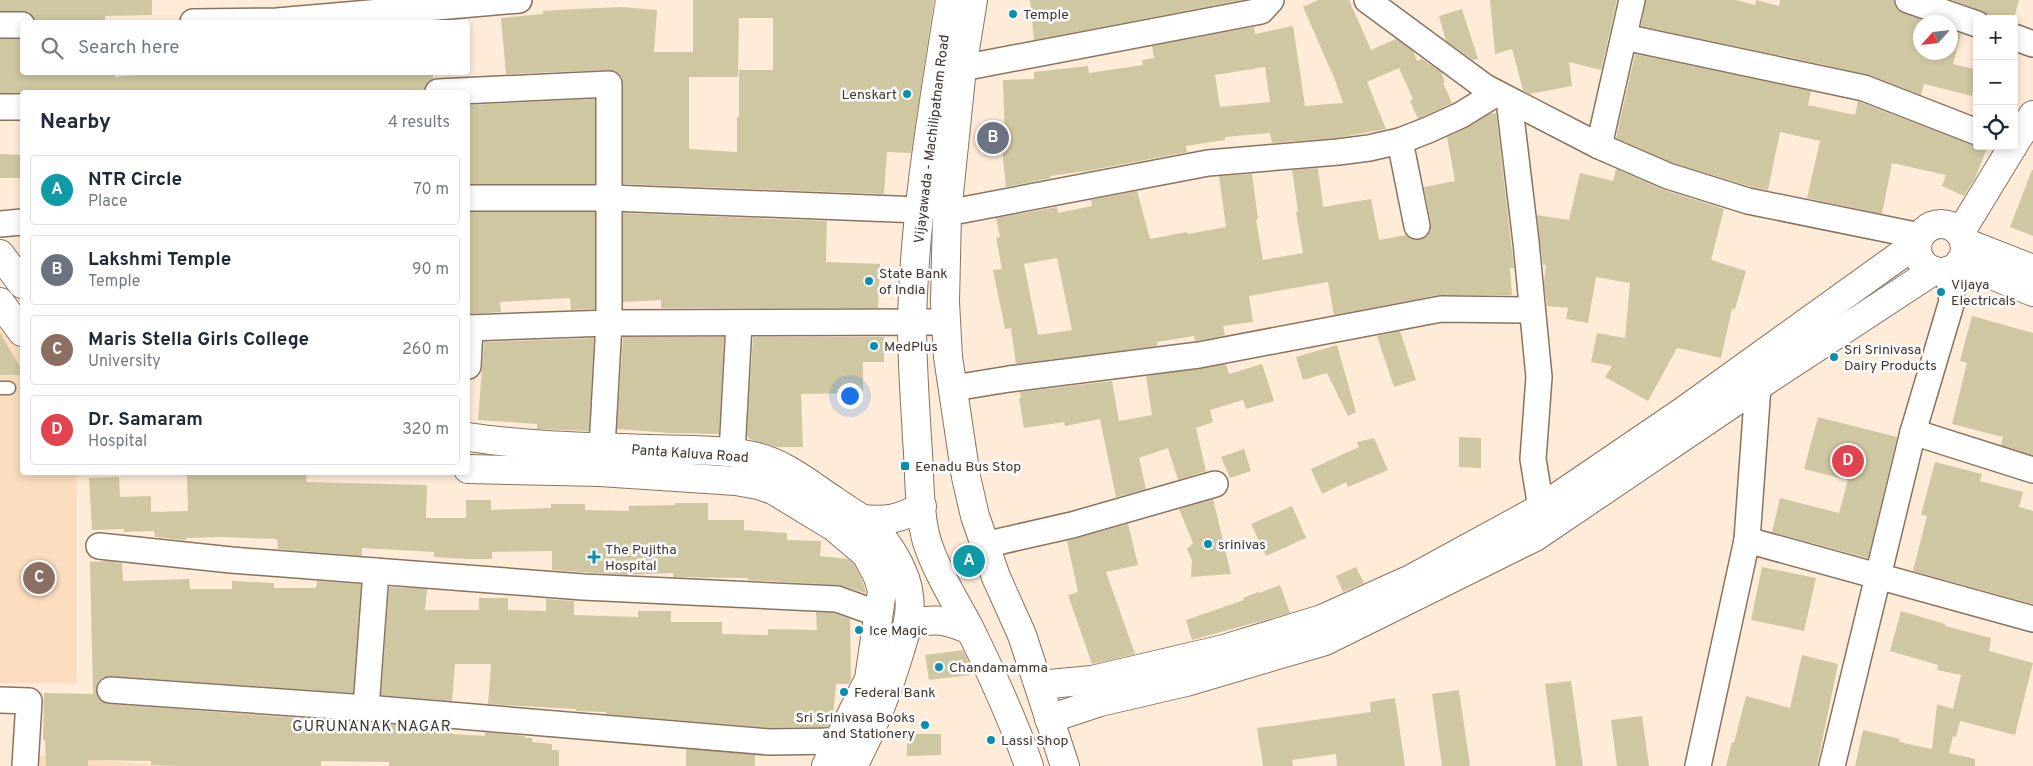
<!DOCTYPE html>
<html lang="en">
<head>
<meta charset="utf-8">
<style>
	body { margin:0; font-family:Overpass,sans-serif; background:#f6f6f7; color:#1f2937 }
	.controls { position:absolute; right:15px; top:15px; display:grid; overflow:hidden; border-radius:5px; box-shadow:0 2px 8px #0003 }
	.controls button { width:45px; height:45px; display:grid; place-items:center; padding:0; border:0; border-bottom:1px solid #e0e1e3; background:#fff; color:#1f2937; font:25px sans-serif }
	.compass { position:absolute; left:1913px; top:15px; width:45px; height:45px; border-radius:50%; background:#fff; box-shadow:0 2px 8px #0003; rotate:243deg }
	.you { position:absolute; left:849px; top:395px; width:18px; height:18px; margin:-12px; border:4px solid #fff; border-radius:50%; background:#1a73e8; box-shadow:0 0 0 8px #1a73e833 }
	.badge { display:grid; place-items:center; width:32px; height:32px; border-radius:50%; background:#098ead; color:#fff; font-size:16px; font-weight:700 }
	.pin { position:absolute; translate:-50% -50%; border:2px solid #fff; box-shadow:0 1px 5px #0006 }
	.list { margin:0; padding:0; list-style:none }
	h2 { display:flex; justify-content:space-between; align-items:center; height:65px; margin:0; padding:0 20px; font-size:21px }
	h2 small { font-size:16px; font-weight:400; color:#747a83 }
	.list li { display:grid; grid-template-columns:32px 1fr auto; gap:15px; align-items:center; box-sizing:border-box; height:70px; margin:0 10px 10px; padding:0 10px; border:1px solid #e0e1e3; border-radius:5px }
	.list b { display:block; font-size:19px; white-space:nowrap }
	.list p { margin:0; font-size:16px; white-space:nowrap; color:#747a83 }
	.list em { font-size:16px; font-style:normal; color:#747a83 }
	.icon { flex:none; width:28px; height:28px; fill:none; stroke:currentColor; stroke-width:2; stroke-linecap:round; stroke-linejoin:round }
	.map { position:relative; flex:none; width:2033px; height:766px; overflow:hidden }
	.search { position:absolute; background:#fff; box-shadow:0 2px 8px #0003; left:20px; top:20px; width:450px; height:55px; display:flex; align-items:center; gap:12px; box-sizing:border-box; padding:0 18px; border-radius:5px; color:#747a83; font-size:19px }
	.panel { position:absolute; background:#fff; box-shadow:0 2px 8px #0003; left:20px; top:90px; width:450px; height:385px; border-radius:5px }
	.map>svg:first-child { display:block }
	.built { fill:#fadcbf }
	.building { fill:#cfc7a1; fill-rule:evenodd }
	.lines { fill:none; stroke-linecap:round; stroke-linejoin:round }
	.service-casing { stroke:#89735e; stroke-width:15 }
	.minor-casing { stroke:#89735e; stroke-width:28 }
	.tertiary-casing { stroke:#89735e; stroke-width:30 }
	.trunk-casing { stroke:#89735e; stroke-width:30 }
	.service { stroke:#fff; stroke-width:12 }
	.minor { stroke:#fff; stroke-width:25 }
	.tertiary { stroke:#fff; stroke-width:28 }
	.trunk { stroke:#fff; stroke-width:28 }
	.poi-dot { fill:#098ead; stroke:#fcfcfc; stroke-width:2 }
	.labels { text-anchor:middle; stroke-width:5; stroke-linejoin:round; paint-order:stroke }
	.poi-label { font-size:14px; fill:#40362d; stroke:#fcfcfc; text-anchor:start }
	.street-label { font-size:14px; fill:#40362d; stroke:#fcfcfc }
	.neighbourhood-label { font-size:15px; letter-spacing:1px; fill:#40362d; stroke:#fcfcfc }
</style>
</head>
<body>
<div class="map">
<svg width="2033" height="766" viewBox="0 0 2033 766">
	<rect width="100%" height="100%" fill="#feebd8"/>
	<g class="built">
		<path d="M0,318L22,350V472L77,473V683H0Z"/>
		<path d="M39,755L167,766H38Z"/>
	</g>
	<g class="building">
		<path d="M0,0H152V15L105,16V21L35,20L29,12L0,11Z"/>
		<path d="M693,0H934L911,153L887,152L884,194L623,184V84L622,77L616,72L608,70L506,74L501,18L543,14V11L574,9L621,7L657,10L654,52H693ZM739,18H773V70H739V117H737V152L689,149V77H738Z"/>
		<path d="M1030,0H1242L1034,40Z"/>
		<path d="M1318,0H1349L1371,50L1396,39L1413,51L1417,61L1422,59L1441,72L1445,82L1443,83L1452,103L1418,119L1410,101L1413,99L1399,68L1367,82L1386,129L1336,138L1272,143L1270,133L1225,137V140L1186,146L1187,152L1087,171L1050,176L1051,178L1006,187L1001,140H1005L1003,80L1034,79V72L1088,66L1089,73L1143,65L1142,60L1154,58L1152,46L1254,27L1255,34L1293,26L1305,106L1343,103L1335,80L1303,7ZM1265,67L1270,102L1220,107L1215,75Z"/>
		<path d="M1490,0H1617L1601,70L1569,62L1572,86L1529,94L1523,90L1512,49L1495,54Z"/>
		<path d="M1646,0H1736L1755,5L1756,0L1779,6L1780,0H1894L1897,9L1903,13L1929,22H1920V52H1950V30L1961,34L1953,64L1977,70L1972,96L1924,84L1921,95L1867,74L1641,26Z"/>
		<path d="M1952,0H2019L2014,19H1990L1982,11Z"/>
		<path d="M1462,9L1478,59L1473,60L1446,41L1439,16Z"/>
		<path d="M0,39H22V74L115,72V77L168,72H432L433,79L426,85L424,92H400L399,90L362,92L0,93Z"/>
		<path d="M1635,54L1811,91L1808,105L1855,115L1858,101L1860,102L1972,145L1988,146L1975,178L1964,196L1942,186L1946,175L1892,163L1882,214L1807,198L1820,141L1780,132L1768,190L1752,187L1673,163L1616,138Z"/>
		<path d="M595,99V184H468V105Z"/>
		<path d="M1496,113L1514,268H1510L1512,295H1438L1334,315L1328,282L1249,296L1253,322L1223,326L1225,335L1218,337L1195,341L1194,336L1157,342V346L1016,364L1011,328L1005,329L993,270L1002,269L996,238L1000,237L996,218L1057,207L1058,213L1092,206L1091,200L1137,191L1150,239L1187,232L1188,234L1226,227L1219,176L1252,174L1258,219L1256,220L1263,260L1303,253L1296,212L1298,211L1292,170L1318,168L1323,207L1371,199L1379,240L1406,235L1413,240H1420L1427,236L1431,230V223L1424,187L1455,181L1447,137L1468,127L1489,114ZM1057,258L1072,330L1038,335L1024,264Z"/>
		<path d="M0,154L22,155V178H0Z"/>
		<path d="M1616,169L1664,190L1724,209L1711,260L1746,271L1735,309H1732L1721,358L1677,348L1648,401L1605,377L1612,366L1591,362L1597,333L1625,338L1630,283L1596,277L1588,323L1566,319L1568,308L1547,306L1544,282L1546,265H1543L1537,215L1569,220L1580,173L1613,181Z"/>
		<path d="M2032,170H2033V236L2010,227Z"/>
		<path d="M468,212H595V309L571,310L570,298L500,302L501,312L468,314Z"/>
		<path d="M623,213L827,221L826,262L880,264L878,308H661V300L623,302Z"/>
		<path d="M1972,316L2033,333V455L2001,445L2003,437L1952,424L1967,363L1960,361Z"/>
		<path d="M1400,331L1416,380L1394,387L1377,336Z"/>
		<path d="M0,333L22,370V375H0Z"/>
		<path d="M623,337H724L719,434L670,433L617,429Z"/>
		<path d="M753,337H884V362H863V393L801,394L803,447H776L749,439L747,435Z"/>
		<path d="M594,338L589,431L537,429V424L478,420L484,342Z"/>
		<path d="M1337,345L1356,412L1348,416L1327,373L1303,380L1296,357Z"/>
		<path d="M1226,364L1229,374L1262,364L1274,401L1246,409L1243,400L1210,410L1213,422L1196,428L1206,471L1178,480L1168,448L1139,458L1146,489L1116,497L1100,419L1065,426L1064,422L1024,428L1019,398H1021L1020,392L1112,381L1119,421L1152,415L1146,376Z"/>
		<path d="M1818,417L1897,437L1868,558L1772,532L1780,498L1839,513L1848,480L1804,469Z"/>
		<path d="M1459,437L1481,438V468L1459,467Z"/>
		<path d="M1374,438L1388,470L1348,487L1346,482L1322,494L1311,469L1359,447L1357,442Z"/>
		<path d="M1244,449L1251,471L1230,478L1221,457Z"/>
		<path d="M1935,462L1982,474L1980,481L2023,492L2019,507L2033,511V604L1913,571L1927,516L1921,515Z"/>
		<path d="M272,472H307L306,482L427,485L426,518H466V500H491V510L551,508V504H585V510L629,511V506L675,505V503H708V520H744V530L787,533V540L821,541L820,556L848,559L854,564L863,583L866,593L838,585L748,580V578L673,577V573L626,575L552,570V551L492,552V559H467L434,557V552L362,548V556L278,549L277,539L220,537L186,538V540H183L155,537L154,531L124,532V529L92,530L89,478L119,477L120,497L151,496V512L188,511L187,473L272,474Z"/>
		<path d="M1213,499L1231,574L1191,577L1192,560L1187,549L1193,543L1179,509Z"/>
		<path d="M1292,506L1306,538L1266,556L1251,524Z"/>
		<path d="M1128,524L1138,565L1106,572L1135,654L1092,664L1068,595L1078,592L1067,541Z"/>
		<path d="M108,561L122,563L123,581L189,579L190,589H232V581L274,583V588H316L317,581L361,584L353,693L111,676L103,677L98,682L96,689L97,696L102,702L109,704L449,729V732H452V734L485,736V732L525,736V738H532V742L552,744V750H559V766H389V762L321,761V766H179L151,765V761L88,760V766H46L45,740H43L44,693L93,694L90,562Z"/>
		<path d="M1356,567L1364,583L1343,592L1336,576Z"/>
		<path d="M1762,567L1816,578L1804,631L1751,620Z"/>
		<path d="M1280,585L1290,613L1192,640L1186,620L1244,600L1243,598L1258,592L1259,593Z"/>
		<path d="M389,587L427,589L425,610H479V598H508V610L546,611V599L574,601V615L638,617V611H671V622H722V634L768,635V629L817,630L816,612L834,613L850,619L851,679L849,684H836L833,716L828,727L770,728L606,714V712L576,711V709L488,704L491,664H455L452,701L381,695Z"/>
		<path d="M1901,611L1945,624V626L1991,638L1989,651L2033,663L2015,735L1960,721L1956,737L1953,736L1949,753L1975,759V766H1855L1863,730L1900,739L1899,742L1932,749L1937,704L1953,709L1961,675L1937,670L1938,665L1890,651Z"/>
		<path d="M963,650L969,663L971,675L929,680L925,655Z"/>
		<path d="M1802,655L1838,664L1817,766H1726L1732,742L1734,743L1746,696L1790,708Z"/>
		<path d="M1571,681L1583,766H1556L1545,684Z"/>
		<path d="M1459,690L1470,766H1442L1432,694Z"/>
		<path d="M1395,698L1405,766H1337L1336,754L1292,760L1293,766H1263L1257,728L1371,712L1370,702Z"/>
		<path d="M1642,716L1649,766H1617L1611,720Z"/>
		<path d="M907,734H941V755L907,756Z"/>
		<path d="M686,749L755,755V766H686Z"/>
	</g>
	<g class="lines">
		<g class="service-casing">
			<path id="service" d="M0,388H9"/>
		</g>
		<g class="minor-casing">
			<g id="minor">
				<path d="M1367,0L1485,87L1599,146L1668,176L1748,201L1920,236"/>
				<path d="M1908,0L1977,24"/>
				<path d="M193,22L277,21L519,0"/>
				<path d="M0,25H22"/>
				<path d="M1624,37L1864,88L1977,132"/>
				<path d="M2014,37L2033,44"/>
				<path d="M962,68L1261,11L1271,0"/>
				<path d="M438,92L609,84V323L602,448"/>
				<path d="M1509,100L1526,242L1539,377L1533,459L1541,508"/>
				<path d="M0,107H22"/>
				<path d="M1400,141L1417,226"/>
				<path d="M1599,146L1632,0"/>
				<path d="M468,198H611L920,210"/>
				<path d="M947,213L1208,163L1338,152L1369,148L1400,141L1428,130L1461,115L1495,94"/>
				<path d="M0,224L22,222"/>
				<path d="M468,328L609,323L946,322"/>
				<path d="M468,366L470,328"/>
				<path d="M954,388L1009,379L1199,355L1441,309L1532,310"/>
				<path d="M1913,432L2033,470"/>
				<path d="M732,453L739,324"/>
				<path d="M1747,540L2033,619"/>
				<path d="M984,545L1072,525L1215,484"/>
				<path d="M99,546L231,560L583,587L837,599L879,614"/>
				<path d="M110,690L366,708L769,742L837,741"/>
				<path d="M0,700L29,701L25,766"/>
				<path d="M366,708L376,571"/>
				<path d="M1698,766L1747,540L1758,386L1755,371"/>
				<path d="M1832,766L1913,432L1952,301L1948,271"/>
			</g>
		</g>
		<g class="tertiary-casing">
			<g id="tertiary">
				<path d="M2014,144L2033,115"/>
				<circle cx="1941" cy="248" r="24"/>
				<path d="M1960,233L2013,146"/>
				<path d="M1964,242L2033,269"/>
				<path d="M0,254L22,284"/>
				<path d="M1960,262L2033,292"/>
				<path d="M0,302L22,332"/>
				<path d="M468,437C527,446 588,447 648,449C683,450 719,449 753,456C785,463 809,484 835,501C847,510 862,517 872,527C889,543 907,573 909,596C912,614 905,634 900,651C888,691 873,729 853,766"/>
				<path d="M468,469L600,472L736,481L758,485L773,490L834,527L866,554L878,577L882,591L869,679L826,766"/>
				<path d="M1039,685L1092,680L1224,649L1322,619L1411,579L1541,508L1682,412L1917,243"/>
				<path d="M1049,719L1100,702L1186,682L1325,641L1535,537L1758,386L1933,271"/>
			</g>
		</g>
		<g class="trunk-casing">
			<g id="trunk">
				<path d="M950,0C933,106 914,216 912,324C912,362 915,400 917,439C920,471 918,511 927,542C937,572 954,599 969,627C991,672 1013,719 1029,766"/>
				<path d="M973,0L962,68L947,213L945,302L948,357L966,477L975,516L996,577L1022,635L1065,766"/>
				<path d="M861,519C887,521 899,520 922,506"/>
				<path d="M905,633L912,623C938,618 946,620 970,630"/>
			</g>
		</g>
		<use href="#service" class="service"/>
		<use href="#minor" class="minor"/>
		<use href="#tertiary" class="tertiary"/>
		<use href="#trunk" class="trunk"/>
	</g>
	<g class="poi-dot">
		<circle cx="1013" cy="14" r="5"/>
		<circle cx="907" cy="94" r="5"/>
		<circle cx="869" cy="281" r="5"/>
		<circle cx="1941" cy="292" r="5"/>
		<circle cx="874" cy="346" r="5"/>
		<circle cx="1834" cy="357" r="5"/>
		<rect x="900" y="461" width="10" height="10" rx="2.5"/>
		<circle cx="1208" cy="544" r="5"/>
		<path d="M591.5 549.5h5v5h5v5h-5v5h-5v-5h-5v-5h5z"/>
		<circle cx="859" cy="630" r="5"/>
		<circle cx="939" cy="667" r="5"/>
		<circle cx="844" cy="692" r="5"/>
		<circle cx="925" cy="725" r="5"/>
		<circle cx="991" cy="740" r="5"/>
	</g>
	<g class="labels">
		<g class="poi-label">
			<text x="1023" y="19">Temple</text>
			<text x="897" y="99" text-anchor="end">Lenskart</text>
			<text x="879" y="278">State Bank<tspan x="879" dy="16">of India</tspan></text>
			<text x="1951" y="289">Vijaya<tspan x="1951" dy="16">Electricals</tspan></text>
			<text x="884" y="351">MedPlus</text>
			<text x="1844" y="354">Sri Srinivasa<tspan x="1844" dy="16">Dairy Products</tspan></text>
			<text x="915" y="471">Eenadu Bus Stop</text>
			<text x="1218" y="549">srinivas</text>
			<text x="605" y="554">The Pujitha<tspan x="605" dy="16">Hospital</tspan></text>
			<text x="869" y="635">Ice Magic</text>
			<text x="949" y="672">Chandamamma</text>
			<text x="854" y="697">Federal Bank</text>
			<text x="915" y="722" text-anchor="end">Sri Srinivasa Books<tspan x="915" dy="16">and Stationery</tspan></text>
			<text x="1001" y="745">Lassi Shop</text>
		</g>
		<g class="street-label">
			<text transform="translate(931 139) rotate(-83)" y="5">Vijayawada - Machilipatnam Road</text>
			<text transform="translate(690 453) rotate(4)" y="5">Panta Kaluva Road</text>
		</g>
		<g class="neighbourhood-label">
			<text x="372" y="731">GURUNANAK NAGAR</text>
		</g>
	</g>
</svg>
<div class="controls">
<button>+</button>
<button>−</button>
<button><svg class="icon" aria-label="locate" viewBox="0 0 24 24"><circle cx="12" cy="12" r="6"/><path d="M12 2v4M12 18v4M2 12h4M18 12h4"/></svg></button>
</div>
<svg class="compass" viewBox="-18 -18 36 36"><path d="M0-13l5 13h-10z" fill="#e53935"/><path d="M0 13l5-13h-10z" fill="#747a83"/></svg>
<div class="you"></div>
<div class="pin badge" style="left:969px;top:561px;background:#0f9aa8">A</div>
<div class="pin badge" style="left:993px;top:138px;background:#6b7280">B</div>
<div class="pin badge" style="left:39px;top:578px;background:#8d6e63">C</div>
<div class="pin badge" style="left:1848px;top:461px;background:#e0444e">D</div>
<div class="search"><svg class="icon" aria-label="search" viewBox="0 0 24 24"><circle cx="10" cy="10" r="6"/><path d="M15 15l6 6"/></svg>Search here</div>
<section class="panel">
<h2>Nearby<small>4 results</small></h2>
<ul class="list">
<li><span class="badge" style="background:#0f9aa8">A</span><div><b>NTR Circle</b><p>Place</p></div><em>70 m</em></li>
<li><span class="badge" style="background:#6b7280">B</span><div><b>Lakshmi Temple</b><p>Temple</p></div><em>90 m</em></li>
<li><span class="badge" style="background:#8d6e63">C</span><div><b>Maris Stella Girls College</b><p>University</p></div><em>260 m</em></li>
<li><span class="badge" style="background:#e0444e">D</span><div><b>Dr. Samaram</b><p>Hospital</p></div><em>320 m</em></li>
</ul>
</section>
</div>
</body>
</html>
